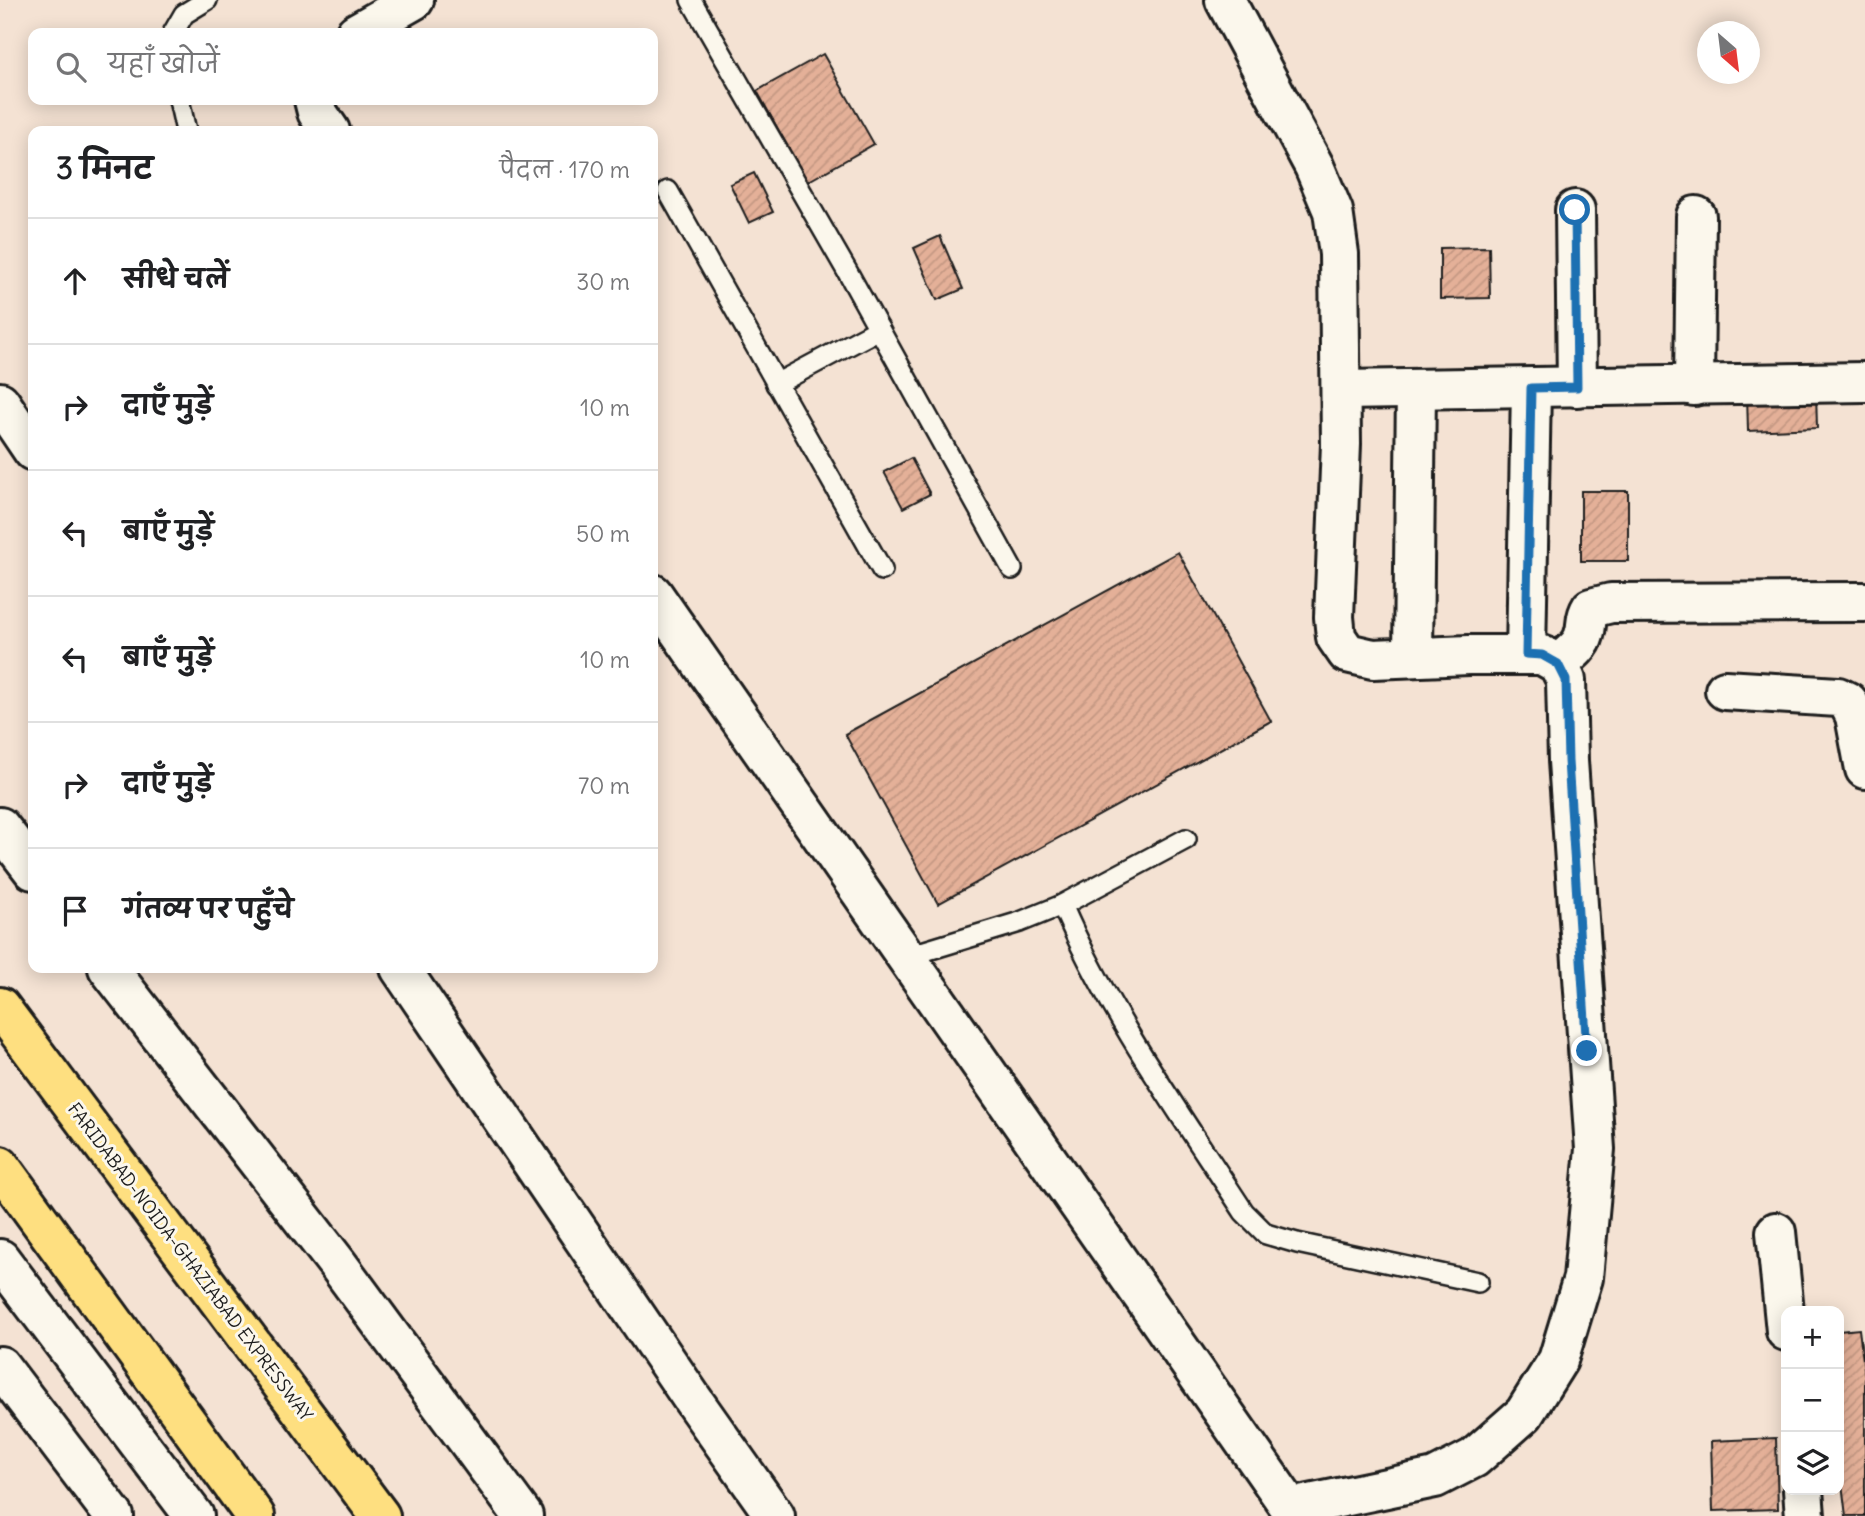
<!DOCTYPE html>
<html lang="hi">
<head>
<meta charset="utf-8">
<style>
	body { margin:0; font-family:Delius,"Playpen Sans Deva",sans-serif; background:#f6f6f6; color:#202124 }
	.controls { position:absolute; right:21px; bottom:21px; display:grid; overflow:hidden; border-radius:14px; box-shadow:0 4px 18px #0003 }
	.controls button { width:63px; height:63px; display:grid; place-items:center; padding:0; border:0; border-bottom:2px solid #e0e0e0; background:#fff; color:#202124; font:35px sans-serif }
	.compass { position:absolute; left:1697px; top:21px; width:63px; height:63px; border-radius:50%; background:#fff; box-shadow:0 4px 18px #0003; rotate:152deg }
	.stop { position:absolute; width:21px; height:21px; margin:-16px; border:5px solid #1f6fb2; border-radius:50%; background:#fff }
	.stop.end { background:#1f6fb2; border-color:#fff; box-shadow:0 2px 7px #0008 }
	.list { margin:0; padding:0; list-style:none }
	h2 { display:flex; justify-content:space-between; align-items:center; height:91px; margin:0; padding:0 28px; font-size:30px }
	h2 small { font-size:23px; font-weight:400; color:#757577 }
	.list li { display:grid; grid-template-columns:46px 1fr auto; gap:21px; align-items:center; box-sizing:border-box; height:126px; padding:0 28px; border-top:2px solid #e0e0e0 }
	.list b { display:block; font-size:26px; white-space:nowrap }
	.list em { font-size:23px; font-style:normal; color:#757577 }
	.icon { flex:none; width:38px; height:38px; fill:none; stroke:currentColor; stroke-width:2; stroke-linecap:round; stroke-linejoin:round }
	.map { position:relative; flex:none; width:1865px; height:1516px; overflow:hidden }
	.search { position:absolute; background:#fff; box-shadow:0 4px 18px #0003; left:28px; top:28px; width:630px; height:77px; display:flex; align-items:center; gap:18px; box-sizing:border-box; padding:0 24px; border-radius:14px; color:#757577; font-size:26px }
	.panel { position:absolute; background:#fff; box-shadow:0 4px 18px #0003; left:28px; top:126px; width:630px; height:847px; border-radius:14px }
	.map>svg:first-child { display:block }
	.building { fill:url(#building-hatch); stroke:#1c1c1c; stroke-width:2 }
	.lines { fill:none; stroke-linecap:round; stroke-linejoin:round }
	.lane-casing { stroke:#1c1c1c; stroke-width:24 }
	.street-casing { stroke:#1c1c1c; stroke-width:44 }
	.secondary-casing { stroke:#1c1c1c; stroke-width:44 }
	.primary-casing { stroke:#1c1c1c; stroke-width:44 }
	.lane { stroke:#fbf7ec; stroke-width:19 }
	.street { stroke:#fbf7ec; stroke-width:38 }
	.secondary { stroke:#fbf7ec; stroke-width:38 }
	.primary { stroke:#fedf80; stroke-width:38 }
	.route { stroke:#1f6fb2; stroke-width:9 }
	.labels { text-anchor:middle; stroke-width:6; stroke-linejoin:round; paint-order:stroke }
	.street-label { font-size:18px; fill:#1c1c1c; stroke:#fbf7ec }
</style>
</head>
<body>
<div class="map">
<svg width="1865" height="1516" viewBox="0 0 1865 1516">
	<defs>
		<pattern id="building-hatch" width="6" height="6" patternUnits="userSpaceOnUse" patternTransform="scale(1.75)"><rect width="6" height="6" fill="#e4b098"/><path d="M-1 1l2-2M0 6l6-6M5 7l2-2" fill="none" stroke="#c39782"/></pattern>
	</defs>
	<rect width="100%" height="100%" fill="#f4e2d3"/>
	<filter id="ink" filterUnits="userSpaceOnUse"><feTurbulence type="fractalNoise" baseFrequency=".0143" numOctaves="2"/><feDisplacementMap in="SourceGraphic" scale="14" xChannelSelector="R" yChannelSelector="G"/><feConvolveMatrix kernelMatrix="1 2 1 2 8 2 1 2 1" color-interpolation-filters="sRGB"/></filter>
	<g filter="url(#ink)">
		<g class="building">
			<path d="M823,54L874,144L807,182L757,91Z"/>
			<path d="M754,173L773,212L749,223L730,184Z"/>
			<path d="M940,236L963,289L937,300L914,248Z"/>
			<path d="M1489,247L1490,298L1440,299V248Z"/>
			<path d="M1816,391L1817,428L1748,431L1747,394Z"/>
			<path d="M911,458L930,494L903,508L884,472Z"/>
			<rect x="1581" y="491" width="47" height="70"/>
			<path d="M1178,552L1271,721L938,904L845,734Z"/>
			<path d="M1859,1329L1865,1377V1516H1846L1839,1459V1331Z"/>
			<path d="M1776,1438L1778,1509L1713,1511L1711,1441Z"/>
		</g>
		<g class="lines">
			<g class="lane-casing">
				<g id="lane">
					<path d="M691,0L847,271L1012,569"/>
					<path d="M173,33L184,14L207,0"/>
					<path d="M179,100L186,131"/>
					<path d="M668,191L882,570"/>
					<path d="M776,384L879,329"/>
					<path d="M1062,905C1109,1014 1179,1112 1244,1212L1266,1234L1297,1243L1478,1282"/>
					<path d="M905,957L1020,922L1062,905L1186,839"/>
				</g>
			</g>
			<g class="street-casing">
				<g id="street">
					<path d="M1225,0L1314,166L1333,211L1339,254L1341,444L1334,617L1336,637L1347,653L1373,659L1469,655H1542L1558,664L1566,680L1568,761L1595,1149L1583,1278L1558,1360L1524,1414L1474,1458L1435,1478L1290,1508"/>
					<path d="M1575,210L1577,387"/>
					<path d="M1694,386L1696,216"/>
					<path d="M1341,390L1865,382"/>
					<path d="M1526,654L1531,388"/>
					<path d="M1413,657L1416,389"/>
					<path d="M1558,664C1567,656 1581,647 1584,635C1588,623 1584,619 1591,608L1611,603L1865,602"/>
					<path d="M1725,690L1838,697L1848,702L1855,716L1865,769"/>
					<path d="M1776,1232L1786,1331"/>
					<path d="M1803,1490L1805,1516"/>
				</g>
			</g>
			<g class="secondary-casing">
				<g id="secondary">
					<path d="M356,33L414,0"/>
					<path d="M314,100L317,112L330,131"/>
					<path d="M0,402L33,451"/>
					<path d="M653,594L1296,1516"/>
					<path d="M0,827L33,870"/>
					<path d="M108,968L339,1266L523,1516"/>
					<path d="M400,968L693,1400L775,1516"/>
					<path d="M0,1259L194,1516"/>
					<path d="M0,1366L114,1516"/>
				</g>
			</g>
			<g class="primary-casing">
				<g id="primary">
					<path d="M0,1007L380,1516"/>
					<path d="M0,1166L255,1516"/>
				</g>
			</g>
			<use href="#lane" class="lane"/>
			<use href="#street" class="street"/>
			<use href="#secondary" class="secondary"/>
			<use href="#primary" class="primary"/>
		</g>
	</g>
	<g class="lines" filter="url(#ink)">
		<path class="route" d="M1575,210L1577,387L1531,388L1526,654L1542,655L1558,664L1566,680L1568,761L1587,1051"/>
	</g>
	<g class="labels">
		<g class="street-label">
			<text transform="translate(190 1262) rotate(53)" y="6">FARIDABAD-NOIDA-GHAZIABAD EXPRESSWAY</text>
		</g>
	</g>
</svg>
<div class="controls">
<button>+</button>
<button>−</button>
<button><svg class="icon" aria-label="layers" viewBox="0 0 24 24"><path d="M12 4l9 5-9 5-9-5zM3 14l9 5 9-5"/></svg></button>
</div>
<svg class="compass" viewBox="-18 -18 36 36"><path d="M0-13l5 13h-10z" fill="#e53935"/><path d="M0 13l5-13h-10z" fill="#757577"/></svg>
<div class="stop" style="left:1575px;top:210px"></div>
<div class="stop end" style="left:1587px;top:1051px"></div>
<div class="search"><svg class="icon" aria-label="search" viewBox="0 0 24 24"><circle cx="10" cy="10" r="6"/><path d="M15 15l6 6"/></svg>यहाँ खोजें</div>
<section class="panel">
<h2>3 मिनट<small>पैदल · 170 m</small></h2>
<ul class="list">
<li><svg class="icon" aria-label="ahead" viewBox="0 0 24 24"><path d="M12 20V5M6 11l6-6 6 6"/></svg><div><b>सीधे चलें</b></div><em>30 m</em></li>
<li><svg class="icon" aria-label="right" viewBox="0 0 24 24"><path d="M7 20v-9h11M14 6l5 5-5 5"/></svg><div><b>दाएँ मुड़ें</b></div><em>10 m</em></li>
<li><svg class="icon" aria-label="left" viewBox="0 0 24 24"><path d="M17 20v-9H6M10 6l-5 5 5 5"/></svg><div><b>बाएँ मुड़ें</b></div><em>50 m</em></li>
<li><svg class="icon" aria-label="left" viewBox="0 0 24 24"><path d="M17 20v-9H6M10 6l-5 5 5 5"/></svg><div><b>बाएँ मुड़ें</b></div><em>10 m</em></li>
<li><svg class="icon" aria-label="right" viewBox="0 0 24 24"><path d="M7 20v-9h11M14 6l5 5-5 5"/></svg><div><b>दाएँ मुड़ें</b></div><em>70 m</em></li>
<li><svg class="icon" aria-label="arrive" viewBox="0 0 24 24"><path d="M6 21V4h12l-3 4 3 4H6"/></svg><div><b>गंतव्य पर पहुँचे</b></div></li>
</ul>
</section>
</div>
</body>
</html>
